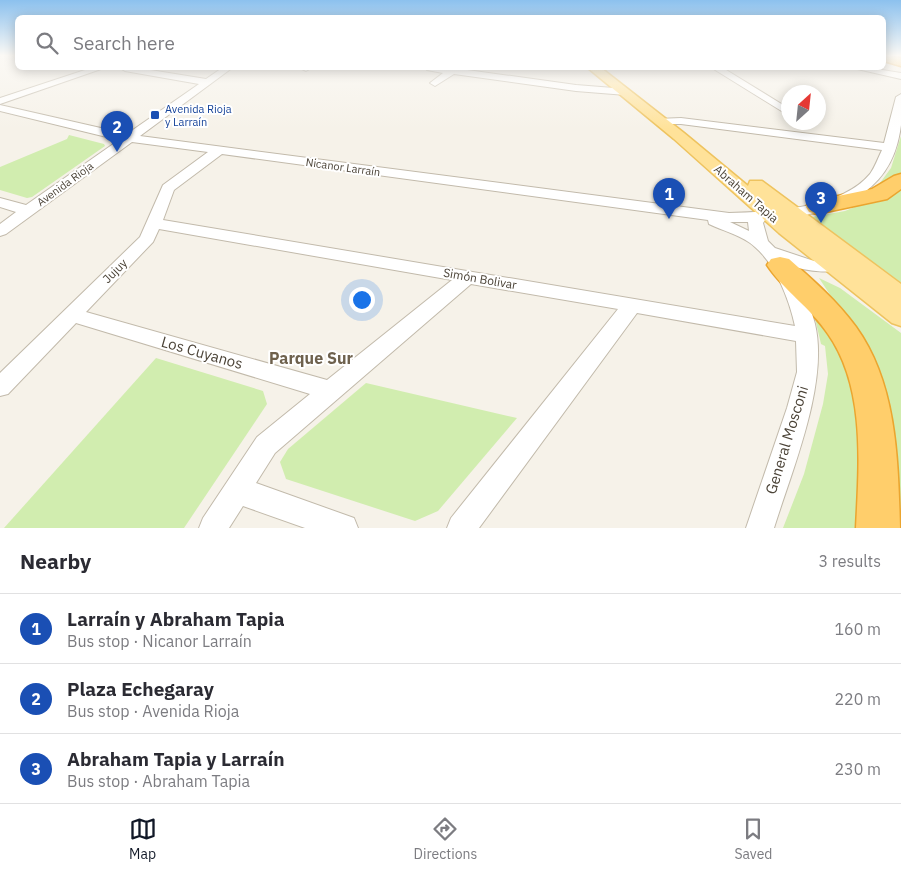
<!DOCTYPE html>
<html lang="en">
<head>
<meta charset="utf-8">
<style>
	body { margin:0; font-family:"IBM Plex Sans",sans-serif; background:#f7f7f7; color:#2b2b33 }
	.compass { position:absolute; left:781px; top:85px; width:45px; height:45px; border-radius:50%; background:#fff; box-shadow:0 2px 12px #0003; rotate:27deg }
	.you { position:absolute; left:361px; top:299px; width:18px; height:18px; margin:-12px; border:4px solid #fff; border-radius:50%; background:#1a73e8; box-shadow:0 0 0 8px #1a73e833 }
	.badge { display:grid; place-items:center; width:32px; height:32px; border-radius:50%; background:#111827; color:#fff; font-size:16px; font-weight:700 }
	.pin { position:absolute; translate:-50% -41px; filter:drop-shadow(0 1px 2px #0008) }
	.pin::after { content:''; position:absolute; top:26px; width:18px; height:15px; background:inherit; clip-path:polygon(0 0,100% 0,50% 100%) }
	.list { margin:0; padding:0; list-style:none }
	h2 { display:flex; justify-content:space-between; align-items:center; height:65px; margin:0; padding:0 20px; font-size:21px }
	h2 small { font-size:16px; font-weight:400; color:#7c7c81 }
	.list li { display:grid; grid-template-columns:32px 1fr auto; gap:15px; align-items:center; box-sizing:border-box; height:70px; padding:0 20px; border-top:1px solid #e1e1e2 }
	.list b { display:block; font-size:19px; white-space:nowrap }
	.list p { margin:0; font-size:16px; white-space:nowrap; color:#7c7c81 }
	.list em { font-size:16px; font-style:normal; color:#7c7c81 }
	.icon { flex:none; width:28px; height:28px; fill:none; stroke:currentColor; stroke-width:2; stroke-linecap:round; stroke-linejoin:round }
	.map { position:relative; flex:none; width:901px; height:528px; overflow:hidden }
	.search { position:absolute; background:#fff; box-shadow:0 2px 12px #0003; left:15px; right:15px; top:15px; height:55px; display:flex; align-items:center; gap:12px; box-sizing:border-box; padding:0 18px; border-radius:8px; color:#7c7c81; font-size:19px }
	.sheet { height:275px; background:#fff }
	nav { display:flex; justify-content:space-around; align-items:center; box-sizing:border-box; height:70px; border-top:1px solid #e1e1e2; background:#fff; font-size:14px; color:#7c7c81 }
	nav a { display:grid; justify-items:center; gap:2px }
	nav .on { color:#111827 }
	.map>svg:first-child { display:block }
	.green { fill:#d1edaf }
	.lines { fill:none; stroke-linecap:round; stroke-linejoin:round }
	.minor-casing { stroke:#c2baab; stroke-width:2 }
	.major-casing { stroke:#eec35f; stroke-width:3 }
	.highway-casing { stroke:#eba52f; stroke-width:3 }
	.minor { fill:#fff; fill-rule:evenodd }
	.major { fill:#ffe299; fill-rule:evenodd }
	.highway { fill:#ffce6b; fill-rule:evenodd }
	.transit-dot { fill:#1a4fb4; stroke:#fff; stroke-width:2 }
	.labels { text-anchor:middle; stroke-width:4; stroke-linejoin:round; paint-order:stroke }
	.far-transit-label { font-size:11px; fill:#164399; stroke:#fff; text-anchor:start }
	.far-street-label { font-size:11px; fill:#4b4337; stroke:#fff }
	.street-label { font-size:12px; fill:#4b4337; stroke:#fff }
	.near-street-label { font-size:15px; fill:#4b4337; stroke:#fff }
	.near-neighbourhood-label { font-size:16px; font-weight:bold; fill:#6e614d; stroke:#fff }
</style>
</head>
<body>
<div class="map">
<svg width="901" height="528" viewBox="0 0 901 528">
	<rect width="100%" height="100%" fill="#f6f2e9"/>
	<g class="green">
		<path d="M69,135L104,144L105,146L32,197L27,198L0,190V167L67,139Z"/>
		<path d="M901,136V173L877,187L891,168Z"/>
		<path d="M901,188V283L812,217L845,211Z"/>
		<path d="M819,278L840,288L901,333V528H889L844,316Z"/>
		<path d="M815,308L856,381L861,528H783L804,474L823,404L828,374L825,346L821,344L813,310Z"/>
		<path d="M156,358L263,391L267,404L184,528H4Z"/>
		<path d="M366,383L517,418L438,511L415,521L286,479L280,462L288,449Z"/>
	</g>
	<g class="lines">
		<g class="minor-casing">
			<g id="minor">
				<path d="M91,68H104L0,104V98Z"/>
				<path d="M120,68H138L206,79L222,68H232L140,136L729,213C771,212 841,209 870,174C875,167 878,158 882,150L681,124H661L655,121L657,119L681,118L884,143L896,97L901,94C901,104 901,115 901,125C892,200 830,215 765,220L763,223L768,241L775,248L814,261L845,258L851,260L854,264L851,268C828,274 811,272 788,265C798,283 810,303 815,324C829,383 792,470 774,528H746L787,408L797,372L796,341L637,313L479,528H447L451,518L618,309L471,284L275,453L256,483L354,518L358,528H305L243,506L229,528H199L203,518L257,437L310,394L76,323L8,394L0,396V373L140,237L163,185L208,152L132,142L6,234L0,236V224L16,212L0,207V198L26,205L119,140L0,111V105L127,134L199,84L125,71ZM222,154L708,220L709,224C723,231 744,236 755,247C776,265 789,299 795,326L163,220L174,190ZM730,222H748L749,231ZM159,229L452,280L327,380L86,312L153,242Z"/>
				<path d="M300,68H311L306,71Z"/>
				<path d="M426,68H460V69L576,85L626,89L631,92L626,95L576,91L454,74L435,86L430,83L443,73L427,70Z"/>
				<path d="M712,68H723L788,108V115Z"/>
				<path d="M853,68H870L901,73V79Z"/>
			</g>
		</g>
		<g class="major-casing">
			<path id="major" d="M588,68H601L684,133L748,186L750,181H762L901,284V326L892,323L779,233L674,139Z"/>
		</g>
		<g class="highway-casing">
			<g id="highway">
				<path d="M884,55L901,58V66L884,61Z"/>
				<path d="M901,174V189L887,199L817,214L809,212L806,207L809,202L872,189L894,176Z"/>
				<path d="M780,257L789,259C813,280 837,301 856,327C897,384 898,460 900,528H856C859,465 866,388 828,334C811,308 783,290 767,265L771,259Z"/>
			</g>
		</g>
		<use href="#minor" class="minor"/>
		<use href="#major" class="major"/>
		<use href="#highway" class="highway"/>
	</g>
	<linearGradient id="sky" x2="0" y2="1"><stop stop-color="#8cc1ee"/><stop offset="0.43" stop-color="#fbf9f5"/><stop offset="1" stop-color="#fbf9f5" stop-opacity="0"/></linearGradient>
	<rect width="901" height="129" fill="url(#sky)"/>
	<rect class="transit-dot" x="150" y="110" width="10" height="10" rx="2.5"/>
	<g class="labels">
		<g class="far-transit-label">
			<text x="165" y="113">Avenida Rioja<tspan x="165" dy="13">y Larraín</tspan></text>
		</g>
		<g class="far-street-label">
			<text transform="translate(343 167) rotate(8)" y="4">Nicanor Larraín</text>
			<text transform="translate(65 184) rotate(-36)" y="4">Avenida Rioja</text>
		</g>
		<g class="street-label">
			<text transform="translate(746 194) rotate(41)" y="4">Abraham Tapia</text>
			<text transform="translate(115 271) rotate(-45)" y="4">Jujuy</text>
			<text transform="translate(480 279) rotate(10)" y="4">Simón Bolivar</text>
		</g>
		<g class="near-street-label">
			<text transform="translate(202 353) rotate(16)" y="5">Los Cuyanos</text>
			<text transform="translate(787 440) rotate(-73)" y="5">General Mosconi</text>
		</g>
		<g class="near-neighbourhood-label">
			<text x="311" y="364">Parque Sur</text>
		</g>
	</g>
</svg>
<svg class="compass" viewBox="-18 -18 36 36"><path d="M0-13l5 13h-10z" fill="#e53935"/><path d="M0 13l5-13h-10z" fill="#7c7c81"/></svg>
<div class="you"></div>
<div class="pin badge" style="left:669px;top:219px;background:#1a4fb4">1</div>
<div class="pin badge" style="left:117px;top:152px;background:#1a4fb4">2</div>
<div class="pin badge" style="left:821px;top:223px;background:#1a4fb4">3</div>
<div class="search"><svg class="icon" aria-label="search" viewBox="0 0 24 24"><circle cx="10" cy="10" r="6"/><path d="M15 15l6 6"/></svg>Search here</div>
</div>
<section class="sheet">
<h2>Nearby<small>3 results</small></h2>
<ul class="list">
<li><span class="badge" style="background:#1a4fb4">1</span><div><b>Larraín y Abraham Tapia</b><p>Bus stop · Nicanor Larraín</p></div><em>160 m</em></li>
<li><span class="badge" style="background:#1a4fb4">2</span><div><b>Plaza Echegaray</b><p>Bus stop · Avenida Rioja</p></div><em>220 m</em></li>
<li><span class="badge" style="background:#1a4fb4">3</span><div><b>Abraham Tapia y Larraín</b><p>Bus stop · Abraham Tapia</p></div><em>230 m</em></li>
</ul>
</section>
<nav>
<a class="on"><svg class="icon" aria-label="map" viewBox="0 0 24 24"><path d="M3 6l6-2 6 2 6-2v14l-6 2-6-2-6 2zM9 4v14M15 6v14"/></svg>Map</a>
<a><svg class="icon" aria-label="directions" viewBox="0 0 24 24"><path d="M12 3l9 9-9 9-9-9zM9 14v-3h6M13 9l2 2-2 2"/></svg>Directions</a>
<a><svg class="icon" aria-label="saved" viewBox="0 0 24 24"><path d="M7 4h10v16l-5-4-5 4z"/></svg>Saved</a>
</nav>
</body>
</html>
